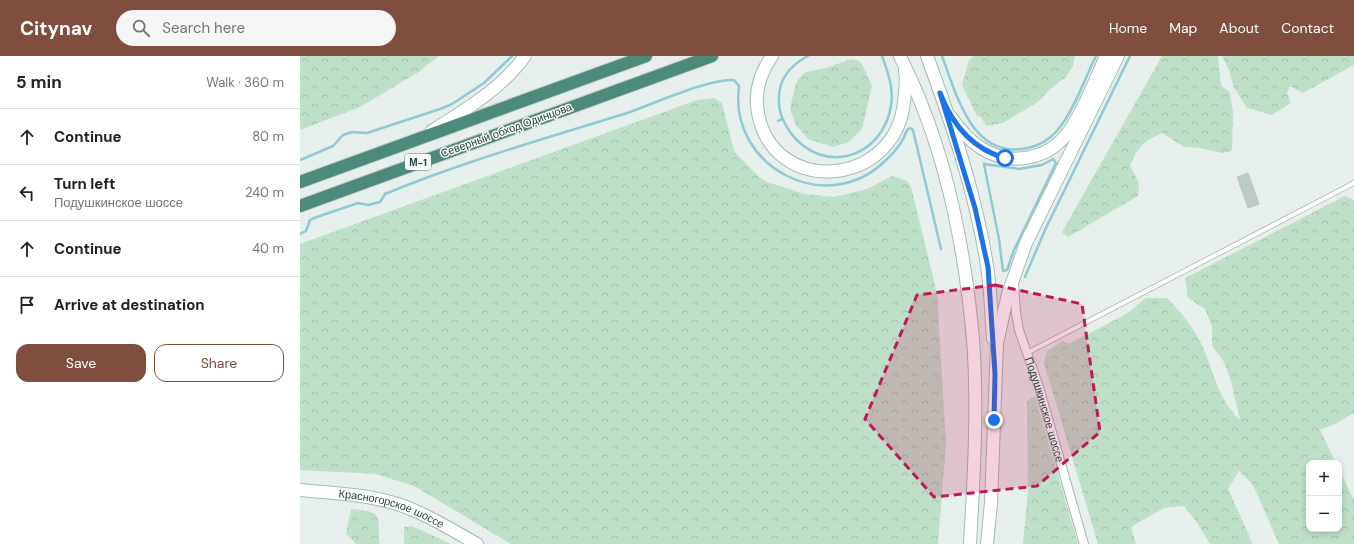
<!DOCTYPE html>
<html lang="en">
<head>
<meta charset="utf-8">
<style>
	body { margin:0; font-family:"DM Sans",sans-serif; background:#f6f6f6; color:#202124 }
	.controls { position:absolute; right:12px; bottom:12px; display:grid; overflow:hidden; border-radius:8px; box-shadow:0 2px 6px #0003 }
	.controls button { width:36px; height:36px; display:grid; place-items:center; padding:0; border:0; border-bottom:1px solid #e0e0e0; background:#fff; color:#202124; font:20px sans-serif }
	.stop { position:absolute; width:12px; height:12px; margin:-9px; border:3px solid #1a73e8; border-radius:50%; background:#fff }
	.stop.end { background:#1a73e8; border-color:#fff; box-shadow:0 1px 4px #0008 }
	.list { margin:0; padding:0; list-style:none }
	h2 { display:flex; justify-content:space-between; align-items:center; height:52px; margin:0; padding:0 16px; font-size:17px }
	h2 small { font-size:13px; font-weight:400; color:#757577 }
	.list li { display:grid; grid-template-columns:26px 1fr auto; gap:12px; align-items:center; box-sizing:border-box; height:56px; padding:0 16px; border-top:1px solid #e0e0e0 }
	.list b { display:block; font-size:15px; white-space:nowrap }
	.list p { margin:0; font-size:13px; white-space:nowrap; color:#757577 }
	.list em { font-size:13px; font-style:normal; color:#757577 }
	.actions { display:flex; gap:8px; padding:12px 16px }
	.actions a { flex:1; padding:9px 0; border:1px solid #7f4e3f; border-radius:12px; text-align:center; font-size:14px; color:#7f4e3f }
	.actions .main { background:#7f4e3f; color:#fff }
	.icon { flex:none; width:22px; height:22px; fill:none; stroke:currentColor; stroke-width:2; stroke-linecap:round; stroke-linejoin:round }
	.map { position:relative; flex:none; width:1054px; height:488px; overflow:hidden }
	header { display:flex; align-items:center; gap:24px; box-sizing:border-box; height:56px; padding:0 20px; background:#7f4e3f; color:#fff }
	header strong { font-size:19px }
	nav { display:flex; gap:22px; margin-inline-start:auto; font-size:14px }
	.search { width:280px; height:36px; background:#f6f6f6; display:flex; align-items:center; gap:10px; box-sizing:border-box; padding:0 14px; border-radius:22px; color:#757577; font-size:15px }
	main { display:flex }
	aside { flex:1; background:#fff }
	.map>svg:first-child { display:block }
	.forest { fill:url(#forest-crowns) }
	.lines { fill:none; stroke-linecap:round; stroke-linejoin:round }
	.stream { stroke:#8ec9d4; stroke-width:2.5 }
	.building { fill:#bbcac4; stroke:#b8c9c2 }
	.service-casing { stroke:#a8b8b2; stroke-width:5.5 }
	.minor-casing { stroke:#a8b8b2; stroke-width:10 }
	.secondary-casing { stroke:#a4bbb3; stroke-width:14 }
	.trunk-casing { stroke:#c2cac8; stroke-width:14 }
	.service { stroke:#fff; stroke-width:4 }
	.minor { stroke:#fff; stroke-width:8 }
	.secondary { stroke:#fff; stroke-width:12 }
	.trunk { stroke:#4c8a7c; stroke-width:12 }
	.route { stroke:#1a73e8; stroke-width:5 }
	.marked { fill:#c2185b; fill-opacity:0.2; stroke:#c2185b; stroke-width:3; stroke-dasharray:8 5; stroke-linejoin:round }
	.labels { text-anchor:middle; stroke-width:3; stroke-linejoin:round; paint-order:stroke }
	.shield { fill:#f7fbf9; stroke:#637a73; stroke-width:1 }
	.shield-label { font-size:10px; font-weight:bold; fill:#24423a }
	.street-label { font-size:11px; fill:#24423a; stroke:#f7fbf9 }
</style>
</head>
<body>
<header>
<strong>Citynav</strong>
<div class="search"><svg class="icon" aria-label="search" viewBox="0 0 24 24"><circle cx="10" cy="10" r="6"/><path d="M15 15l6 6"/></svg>Search here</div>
<nav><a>Home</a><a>Map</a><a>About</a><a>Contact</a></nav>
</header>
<main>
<aside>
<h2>5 min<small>Walk · 360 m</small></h2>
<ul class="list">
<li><svg class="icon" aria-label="ahead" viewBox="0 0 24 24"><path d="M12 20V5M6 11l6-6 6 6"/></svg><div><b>Continue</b></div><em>80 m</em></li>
<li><svg class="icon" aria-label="left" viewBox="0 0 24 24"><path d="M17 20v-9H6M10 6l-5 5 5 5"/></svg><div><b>Turn left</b><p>Подушкинское шоссе</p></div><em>240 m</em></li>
<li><svg class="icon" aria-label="ahead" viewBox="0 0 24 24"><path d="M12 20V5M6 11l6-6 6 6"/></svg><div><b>Continue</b></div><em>40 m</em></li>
<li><svg class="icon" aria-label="arrive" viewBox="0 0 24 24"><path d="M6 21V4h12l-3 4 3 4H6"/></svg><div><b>Arrive at destination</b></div></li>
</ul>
<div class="actions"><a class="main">Save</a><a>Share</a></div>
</aside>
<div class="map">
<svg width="1054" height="488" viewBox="0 0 1054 488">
	<defs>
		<pattern id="forest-crowns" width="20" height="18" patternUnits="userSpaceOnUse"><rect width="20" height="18" fill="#bfe0c8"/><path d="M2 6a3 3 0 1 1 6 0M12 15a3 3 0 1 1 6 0" fill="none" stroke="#a4c1ad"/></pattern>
	</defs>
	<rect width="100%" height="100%" fill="#e6efeb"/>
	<g class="forest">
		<path d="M0,0H139L117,17L60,51L0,74Z"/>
		<path d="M674,0H775L773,10L766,21L751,32L739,45L703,67L686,70L681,61L677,60L662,29L669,4Z"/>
		<path d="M862,0H918L921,29L930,37L933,56L932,95L922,97L901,92L884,91L862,77C843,86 838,90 830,110L839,127L838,140L768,181L762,176Z"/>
		<path d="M922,0H1054V9L1003,37L990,30L987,37L991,47L972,59L947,52L934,32L929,14Z"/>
		<path d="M551,3L559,5L562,8L572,30L562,73L549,86L533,91L508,83L496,69L490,53L495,30L499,22L506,16L526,12Z"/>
		<path d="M414,42L422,47L434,95L460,122L467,126L505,138L534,141L567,133L592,120L607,125L611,131L637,237L646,388L638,488H211L114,430L75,418L0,414V188L397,44Z"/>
		<path d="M1045,140L1054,144V357L1037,367L1020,374L1036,407H1009V473H1039V414L1054,444V488H979L953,429L939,415L928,433L953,488H910L898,468L884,450L864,452L831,471L836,488H798L744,307L747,295L763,285L769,288L828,257L846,242H867C882,257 896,274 904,294C915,320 919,344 940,364L931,325L924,306L912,290V270L905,253L888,242L885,222Z"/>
		<path d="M735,340L778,488H723L728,434L727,345Z"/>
		<path d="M51,453C87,456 76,461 80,488H56L46,477Z"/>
		<path d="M112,470L151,488H104V471Z"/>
	</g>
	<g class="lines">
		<g class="stream">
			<path d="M508,0C491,9 479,22 479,42C478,54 483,66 490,76C522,120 582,103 591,50C594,33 588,16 582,0"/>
			<path d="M642,0C656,37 671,100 722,93C738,91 751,83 760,71C775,52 785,22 796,0"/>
			<path d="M478,65L482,63"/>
			<path d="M753,103L756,107L714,194L707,214L703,215L699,183L684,108L719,113L742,109Z"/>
			<path d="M0,104L33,90L43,79L52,76L67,77L140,53L152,48L184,27L212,0"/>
			<path d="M0,178L6,175L10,164L14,162L58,147L68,149L80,146L85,138C164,105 248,82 330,56C355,47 410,22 434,24L439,30C428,111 527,163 586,104C595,96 603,86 607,74L610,72L613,74L641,193"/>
			<path d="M725,221L745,174L830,0"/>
		</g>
	</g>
	<path class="building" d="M948,117L959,148L948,152L937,121Z"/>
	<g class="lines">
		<g class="service-casing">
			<path id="service" d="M727,297L1054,127"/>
		</g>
		<g class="minor-casing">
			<g id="minor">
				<path id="s1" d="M714,227L716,257L719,274L739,331L784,488"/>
			</g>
		</g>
		<g class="secondary-casing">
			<g id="secondary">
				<path d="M472,0C460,17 454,36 458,57C473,141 595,132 604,46C605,36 607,25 605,15"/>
				<path d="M600,0C607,16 615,31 621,47C650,119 666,205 673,283C678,350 674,420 670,488"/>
				<path d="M627,0C652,68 676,138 687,210C691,234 691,259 693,283"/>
				<path d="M651,61C659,73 669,84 681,92C711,111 749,104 770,74C785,52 795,24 806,0"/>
				<path d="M132,75C166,53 201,33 225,0"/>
				<path id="s2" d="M0,434C31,437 64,438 94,447C124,456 150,473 177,488"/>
				<path d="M687,488L691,447L697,287L708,238L726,187L818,0"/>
			</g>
		</g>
		<g class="trunk-casing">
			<g id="trunk">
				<path d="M0,126L346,0"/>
				<path d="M0,150L412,0"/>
			</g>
		</g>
		<use href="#service" class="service"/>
		<use href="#minor" class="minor"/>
		<use href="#secondary" class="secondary"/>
		<use href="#trunk" class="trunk"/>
	</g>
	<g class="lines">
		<path class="route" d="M694,364L695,318L688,211L675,152L640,37C652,68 672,93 705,102"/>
	</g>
	<path class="marked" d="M695,229L782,248L800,376L737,430L634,441L565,363L617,239Z"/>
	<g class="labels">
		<rect class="shield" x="105" y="98" width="26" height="16" rx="3"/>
		<g class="shield-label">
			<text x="118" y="110">М-1</text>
		</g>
		<g class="street-label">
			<text transform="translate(206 74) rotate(-20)" y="4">Северный обход Одинцова</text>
			<text dy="4" stroke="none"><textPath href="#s1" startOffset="131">Подушкинское шоссе</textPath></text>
			<text dy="4" stroke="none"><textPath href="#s2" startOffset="94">Красногорское шоссе</textPath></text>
		</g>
	</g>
</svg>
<div class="controls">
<button>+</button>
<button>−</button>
</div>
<div class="stop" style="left:705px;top:102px"></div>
<div class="stop end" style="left:694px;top:364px"></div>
</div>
</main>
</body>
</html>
